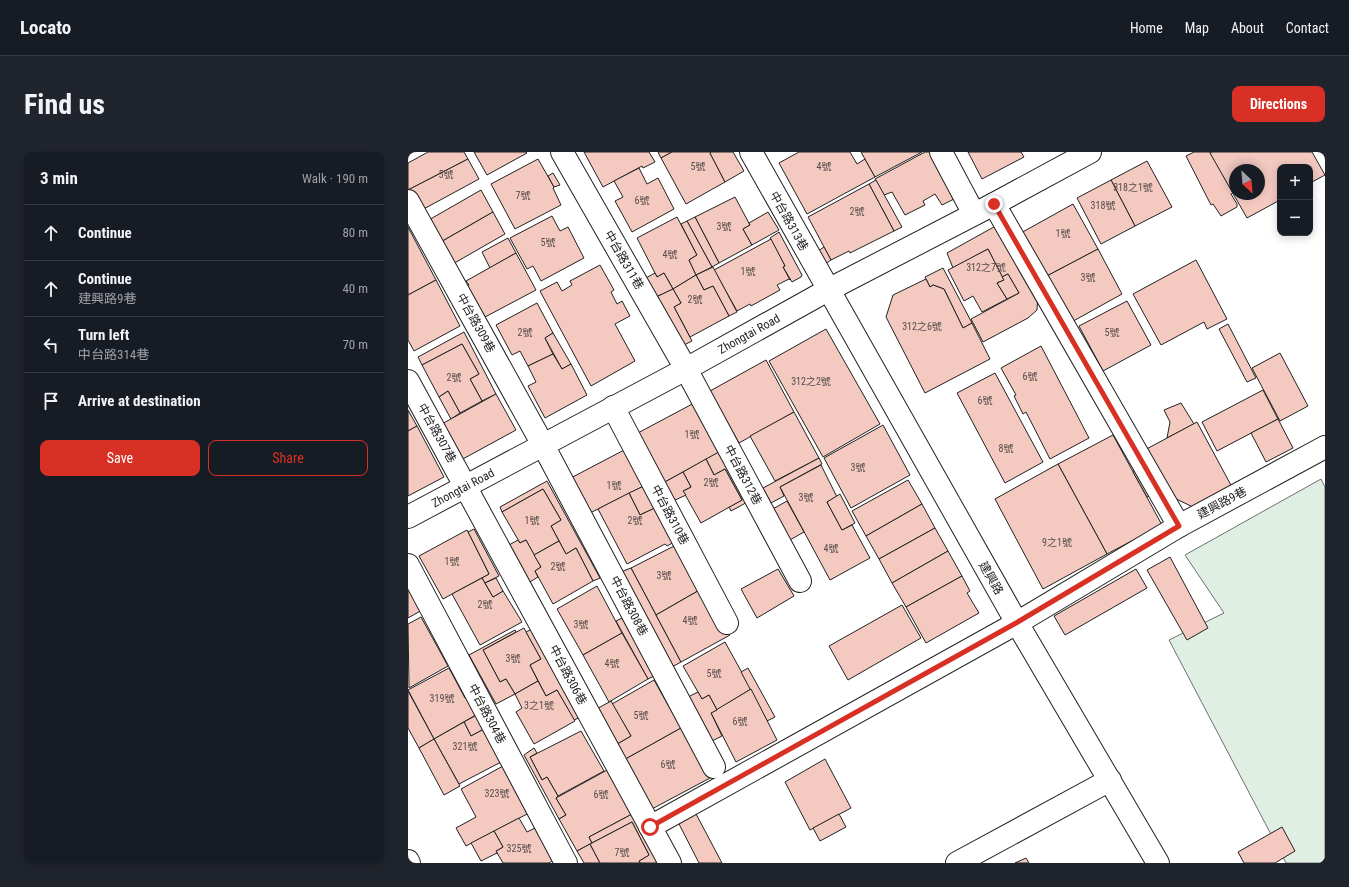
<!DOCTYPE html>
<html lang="en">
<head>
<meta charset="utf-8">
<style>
	body { margin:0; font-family:"Roboto Condensed","Noto Sans TC",sans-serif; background:#20242c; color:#f1f3f6 }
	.controls { position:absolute; right:12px; top:12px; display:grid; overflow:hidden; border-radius:8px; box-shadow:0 2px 10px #0003 }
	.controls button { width:36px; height:36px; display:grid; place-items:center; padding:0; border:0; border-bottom:1px solid #363941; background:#171b24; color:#f1f3f6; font:20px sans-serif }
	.compass { position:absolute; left:821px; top:12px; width:36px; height:36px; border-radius:50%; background:#171b24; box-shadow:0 2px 10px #0003; rotate:154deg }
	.stop { position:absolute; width:12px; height:12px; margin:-9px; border:3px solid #d93025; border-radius:50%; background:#fff }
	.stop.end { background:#d93025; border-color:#fff; box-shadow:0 1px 4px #0008 }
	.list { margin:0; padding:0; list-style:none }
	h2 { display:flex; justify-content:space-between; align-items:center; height:52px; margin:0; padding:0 16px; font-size:17px }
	h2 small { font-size:13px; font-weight:400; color:#9ea1a6 }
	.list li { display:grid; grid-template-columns:26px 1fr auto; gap:12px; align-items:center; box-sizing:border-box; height:56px; padding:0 16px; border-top:1px solid #363941 }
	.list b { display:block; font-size:15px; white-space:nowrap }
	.list p { margin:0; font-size:13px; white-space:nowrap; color:#9ea1a6 }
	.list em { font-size:13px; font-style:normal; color:#9ea1a6 }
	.actions { display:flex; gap:8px; padding:12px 16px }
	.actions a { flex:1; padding:9px 0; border:1px solid #d93025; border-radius:8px; text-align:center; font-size:14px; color:#d93025 }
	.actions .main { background:#d93025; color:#fff }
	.icon { flex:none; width:22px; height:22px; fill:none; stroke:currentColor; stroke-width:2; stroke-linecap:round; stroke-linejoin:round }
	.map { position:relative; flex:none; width:917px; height:711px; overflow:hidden; border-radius:8px }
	header { display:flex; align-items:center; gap:24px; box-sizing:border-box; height:56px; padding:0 20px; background:#171b24; border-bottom:1px solid #363941 }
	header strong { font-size:19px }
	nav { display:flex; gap:22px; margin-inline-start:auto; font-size:14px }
	.intro { display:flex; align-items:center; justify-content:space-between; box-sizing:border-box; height:96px; padding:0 24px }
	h1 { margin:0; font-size:28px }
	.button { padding:10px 18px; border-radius:8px; background:#d93025; color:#fff; font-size:14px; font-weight:700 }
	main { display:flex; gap:24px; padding:0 24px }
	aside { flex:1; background:#171b24; border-radius:8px; box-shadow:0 2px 10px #0003 }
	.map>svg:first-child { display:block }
	.green { fill:#e0efe3; stroke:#6f6f6f }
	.building { fill:#f3c9c0; stroke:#222; fill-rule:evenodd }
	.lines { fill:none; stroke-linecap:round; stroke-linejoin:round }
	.minor-casing { stroke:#222; stroke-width:24 }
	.minor { stroke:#fff; stroke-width:22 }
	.route { stroke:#d93025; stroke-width:5 }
	.labels { text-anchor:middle; stroke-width:3; stroke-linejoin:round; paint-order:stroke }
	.number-label { font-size:10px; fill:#564c4a }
	.street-label { font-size:12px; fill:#222; stroke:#fff }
</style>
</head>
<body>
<header>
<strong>Locato</strong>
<nav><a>Home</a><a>Map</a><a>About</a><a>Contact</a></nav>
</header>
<div class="intro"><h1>Find us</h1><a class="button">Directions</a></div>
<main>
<aside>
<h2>3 min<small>Walk · 190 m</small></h2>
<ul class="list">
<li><svg class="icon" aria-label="ahead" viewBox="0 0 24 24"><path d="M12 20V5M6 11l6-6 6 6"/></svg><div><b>Continue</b></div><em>80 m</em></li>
<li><svg class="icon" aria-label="ahead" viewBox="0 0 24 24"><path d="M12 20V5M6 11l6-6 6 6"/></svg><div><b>Continue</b><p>建興路9巷</p></div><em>40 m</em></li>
<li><svg class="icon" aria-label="left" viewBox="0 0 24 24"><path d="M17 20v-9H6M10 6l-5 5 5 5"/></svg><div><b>Turn left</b><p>中台路314巷</p></div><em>70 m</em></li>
<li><svg class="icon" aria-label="arrive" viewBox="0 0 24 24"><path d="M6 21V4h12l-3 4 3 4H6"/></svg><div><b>Arrive at destination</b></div></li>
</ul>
<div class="actions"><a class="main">Save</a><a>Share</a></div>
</aside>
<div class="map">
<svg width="917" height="711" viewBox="0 0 917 711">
	<rect width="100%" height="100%" fill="#fff"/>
	<path class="green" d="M913,327L917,335V711H878L761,488L816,461L777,403Z"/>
	<g class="building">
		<path d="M20,0H56L60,7L0,38V11Z"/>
		<path d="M66,0H118L119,1L79,23Z"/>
		<path d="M176,0H241L247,10L235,16L234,14L195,35Z"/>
		<path d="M250,0H264L253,6Z"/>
		<path d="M264,0H303L302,1L317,30L278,52L253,6Z"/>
		<path d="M303,0H325L336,19L317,30L302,1Z"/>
		<path d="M391,0H442L449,12L457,7L467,25L399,62L371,11Z"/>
		<path d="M453,0H514L467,25Z"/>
		<path d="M517,0H527L550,45L534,53L527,42L515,49L517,53L497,63L484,40L476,43L467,27Z"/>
		<path d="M560,0H613L616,5L574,27Z"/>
		<path d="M786,0H802L825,41L823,42L829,52V55L813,64L805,52L803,53L778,4Z"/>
		<path d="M804,0H904L917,23L902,31V15H872V48L839,66L802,1ZM827,18H851V42H827Z"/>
		<path d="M60,7L71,27L12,59L0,38Z"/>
		<path d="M130,7L146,35L145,36L153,53L107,77L83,32Z"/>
		<path d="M739,9L764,55L727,74L703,28Z"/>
		<path d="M231,16L239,32L250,26L266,57L224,80L207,49L215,45L206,29Z"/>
		<path d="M145,21L152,33L146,35L140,24Z"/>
		<path d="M468,28L494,75L486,79L461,32Z"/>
		<path d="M703,28L727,74L693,92L669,46Z"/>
		<path d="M461,32L486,79L442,101L441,99L423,108L400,65Z"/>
		<path d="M73,38L85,60L31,91L19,69Z"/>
		<path d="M327,45L342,73L335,77L344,93L311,111L287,65Z"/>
		<path d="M665,52L690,97L635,126L611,82Z"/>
		<path d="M85,60L97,82L43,113L31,91Z"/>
		<path d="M360,60L371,78L344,93L335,77L342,73L341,71Z"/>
		<path d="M144,64L152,79L160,75L176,106L133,129L125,114L119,117L102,86Z"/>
		<path d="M269,65L289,103L281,108L288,123L265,137L256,121L249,125L229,86Z"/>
		<path d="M287,65L311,111L304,115L279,69Z"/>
		<path d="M279,69L304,115L288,123L281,108L289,103L273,72Z"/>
		<path d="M593,71L630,141L629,158L620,166L575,190L563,167L611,141L600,122L594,125L580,97L545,116L539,101Z"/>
		<path d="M0,75L28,128L0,143Z"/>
		<path d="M371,80L394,123L393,125L384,130L375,115L377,114L362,86Z"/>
		<path d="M100,86L108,101L82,116L74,100Z"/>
		<path d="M363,87L377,114L375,115L382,128L381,127L369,133L372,138L343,154L342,152L329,159L306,118Z"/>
		<path d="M416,95L423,108L417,112L410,99Z"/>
		<path d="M580,97L596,128L589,131L599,147L574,160L565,144L556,149L540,118Z"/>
		<path d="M690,97L714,142L660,172L635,126Z"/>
		<path d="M108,101L128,138L77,165L74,160L73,161L59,134L61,133L58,129Z"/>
		<path d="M788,108L819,167L799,177L796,170L753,193L725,142Z"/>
		<path d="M192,113L206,138L203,140L209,152L214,149L222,164L207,172L227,209L183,234L132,139L149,130L154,139L164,133L162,129Z"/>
		<path d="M305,115L329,160L321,164L305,134L296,138L288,123Z"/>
		<path d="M535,116L564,171L555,176L536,137L525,133L522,135L517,125Z"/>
		<path d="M247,121L249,125L256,121L265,137L246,146L236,127Z"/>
		<path d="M600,122L611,141L599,147L589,131L596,128L594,125Z"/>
		<path d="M288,123L296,138L305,134L321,164L282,185L266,155L273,151L265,137Z"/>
		<path d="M518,127L522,135L525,133L536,137L555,176L564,171L582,207L517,241L478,165L485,143Z"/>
		<path d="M28,128L52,174L6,199L0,188V143Z"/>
		<path d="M265,137L273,151L266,155L284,189L272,195L246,146Z"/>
		<path d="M719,149L743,193L695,219L671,174Z"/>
		<path d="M129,151L145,181L137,186L145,202L120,214L112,199L104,203L88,173Z"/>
		<path d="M820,172L848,226L839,230L811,177Z"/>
		<path d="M418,177L472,272L415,305L361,209Z"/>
		<path d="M56,180L88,242L74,249L62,227L71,222L54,192L14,213L10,205Z"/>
		<path d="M145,181L163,212L154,217L137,186Z"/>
		<path d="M54,192L71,222L62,227L74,249L52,261L40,239L31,245L14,213Z"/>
		<path d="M633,194L681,286L642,307L618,260L615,262L606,244L608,243L593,216Z"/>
		<path d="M872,201L900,254L872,269L844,216Z"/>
		<path d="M145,202L154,217L163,212L179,243L137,266L120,234L128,230L120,214Z"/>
		<path d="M358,208L386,260L331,291L302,239Z"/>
		<path d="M587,221L635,310L597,331L549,241Z"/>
		<path d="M855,238L870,267L809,299L794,270Z"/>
		<path d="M40,239L52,261L43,267L31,245Z"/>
		<path d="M88,242L108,278L53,308L32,273Z"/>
		<path d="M288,250L315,298L255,331L228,282Z"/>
		<path d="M773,251L786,272L759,286L762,270L756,258Z"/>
		<path d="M0,258L9,274L0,279Z"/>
		<path d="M386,260L411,306L367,329L342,284Z"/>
		<path d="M870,267L885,296L858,310L843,281Z"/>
		<path d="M789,270L824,335L787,356L758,342L731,301Z"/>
		<path d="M475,273L502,323L443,356L416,306Z"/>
		<path d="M9,274L36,325L0,344V279Z"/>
		<path d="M705,283L754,373L699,402L650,312Z"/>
		<path d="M318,296L345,347L323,359L321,355L334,348L317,317L306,323L298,307Z"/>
		<path d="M218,297L238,333L178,363L159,328Z"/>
		<path d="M411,306L414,312L372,335L376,344L363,351L355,336Z"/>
		<path d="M298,307L306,323L317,317L334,348L293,371L275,339L283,335L275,320Z"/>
		<path d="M650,312L699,402L635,437L587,347Z"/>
		<path d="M413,313L429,345L419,350L434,378L444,373L462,406L422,428L372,335Z"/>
		<path d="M731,317L744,343L739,345L725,320Z"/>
		<path d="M275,320L283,335L275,339L278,343L265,349L255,331Z"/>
		<path d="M500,328L514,352L458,384L444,359Z"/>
		<path d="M139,329L192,426L185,429L168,396L158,402L143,374L153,368L135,337L94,360L92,355Z"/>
		<path d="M238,333L251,354L232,363L221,341Z"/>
		<path d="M135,337L153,368L143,374L151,389L126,403L118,388L112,391L94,360Z"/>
		<path d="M221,341L232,363L251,354L270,388L259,394L257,392L219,412L190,357Z"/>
		<path d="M432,342L447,371L434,378L419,350Z"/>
		<path d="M379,349L396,380L380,389L363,358Z"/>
		<path d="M514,352L527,376L471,407L458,384Z"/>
		<path d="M527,376L540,399L484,431L471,407Z"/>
		<path d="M66,377L91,424L77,431L74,426L81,422L60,380Z"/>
		<path d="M59,378L81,422L35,447L11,404Z"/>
		<path d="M110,388L112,391L118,388L133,415L127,419L130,425L117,433L101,393Z"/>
		<path d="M151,389L158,402L168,396L185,429L145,452L127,419L133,415L126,403Z"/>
		<path d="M270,392L295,436L248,463L223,416Z"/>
		<path d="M540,399L554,424L498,455L484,431Z"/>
		<path d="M762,405L800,476L779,488L739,418Z"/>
		<path d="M223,416L273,510L262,516L210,421Z"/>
		<path d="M370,417L386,444L349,466L333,437Z"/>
		<path d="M728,417L739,436L657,483L646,464Z"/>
		<path d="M554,424L562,439L559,441L571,461L518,491L498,455Z"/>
		<path d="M74,426L85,445L95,439L114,470L72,493L44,442Z"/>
		<path d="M88,426L95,439L85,445L77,431Z"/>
		<path d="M0,428L16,457L0,466Z"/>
		<path d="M189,434L214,481L175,503L149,457Z"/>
		<path d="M295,436L322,483L273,510L248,463Z"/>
		<path d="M494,453L513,486L440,528L421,494Z"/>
		<path d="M13,465L40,514L1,536L0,472Z"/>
		<path d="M214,466L246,524L240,527L208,469Z"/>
		<path d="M116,476L133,507L122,513L130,529L107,542L98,527L92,530L75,498Z"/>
		<path d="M124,477L173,565L166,568L149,538L138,544L122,513L133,507L118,480Z"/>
		<path d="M107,478L108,480L75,498L92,530L98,527L107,542L88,552L61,503Z"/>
		<path d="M214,481L240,527L201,550L175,503Z"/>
		<path d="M317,490L343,537L309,558L301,543L294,547L275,514Z"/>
		<path d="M41,516L57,546L63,542L73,560L26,587L0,538Z"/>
		<path d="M340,516L367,565L359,569L333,520Z"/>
		<path d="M246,528L273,576L214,609L209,592L223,584L204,552Z"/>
		<path d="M130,529L138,544L149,538L167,569L126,592L108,560L114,556L107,542Z"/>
		<path d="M343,537L369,588L328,610L303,561Z"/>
		<path d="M0,539L26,587L11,596L0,576Z"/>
		<path d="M290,540L294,547L301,543L309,558L303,561L314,584L302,590L278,546Z"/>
		<path d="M203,549L223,584L209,592L185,559Z"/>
		<path d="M74,560L76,577L63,584L56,570Z"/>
		<path d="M56,570L63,584L76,577L93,610L51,632L26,587Z"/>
		<path d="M273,576L302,626L242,658L214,609Z"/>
		<path d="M173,579L196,619L150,644L139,625L134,628L122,605Z"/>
		<path d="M26,587L52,634L36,643L11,596Z"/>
		<path d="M126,596L129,601L122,605L134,628L139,625L150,644L148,646L158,663L151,667L116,603Z"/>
		<path d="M417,607L443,656L402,678L377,630Z"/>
		<path d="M95,614L121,661L58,694L48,676L68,665L53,637Z"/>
		<path d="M201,617L226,661L181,685L184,691L169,699L151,667L158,663L148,646Z"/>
		<path d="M287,660L314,711H291L270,670Z"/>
		<path d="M226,661L253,711H232L231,709L241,703L224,670L182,692L192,711H176L169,699L184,691L181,685Z"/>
		<path d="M431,662L438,675L412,689L405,676Z"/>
		<path d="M111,666L119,680L129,675L147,707L141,711H95L88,699L95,695L86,679Z"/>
		<path d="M224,670L241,703L231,709L232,711H192L182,692Z"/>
		<path d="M874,675L887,699L867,711H836L830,700Z"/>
		<path d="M86,679L95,695L88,699L89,701L73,709L63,691Z"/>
		<path d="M618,706L621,711H607Z"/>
	</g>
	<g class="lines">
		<g class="minor-casing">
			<g id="minor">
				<path d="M154,0L278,217L392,429"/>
				<path d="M343,0L609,471L750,711"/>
				<path d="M533,0L566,62"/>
				<path d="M0,49L135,293L306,615"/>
				<path d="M586,52L771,374"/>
				<path d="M0,229L262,711"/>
				<path d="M205,255L319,471"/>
				<path d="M0,365L278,217L420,138L586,52L682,0"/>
				<path d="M0,413L158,711"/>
				<path d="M242,675L609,471L771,374L917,295"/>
				<path d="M0,709L1,711"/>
				<path d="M549,711L702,628"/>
			</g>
		</g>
		<use href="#minor" class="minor"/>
	</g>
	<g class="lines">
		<path class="route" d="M242,675L608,471L771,374L586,52"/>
	</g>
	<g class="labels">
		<g class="number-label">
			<text x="290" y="18">5號</text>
			<text x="416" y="18">4號</text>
			<text x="38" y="26">5號</text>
			<text x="725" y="39">318之1號</text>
			<text x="115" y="47">7號</text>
			<text x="234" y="52">6號</text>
			<text x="695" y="57">318號</text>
			<text x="449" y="63">2號</text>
			<text x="316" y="78">3號</text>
			<text x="655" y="85">1號</text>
			<text x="140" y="94">5號</text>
			<text x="262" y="106">4號</text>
			<text x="578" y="119">312之7號</text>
			<text x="340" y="123">1號</text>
			<text x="680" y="129">3號</text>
			<text x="287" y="151">2號</text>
			<text x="514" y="178">312之6號</text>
			<text x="117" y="184">2號</text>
			<text x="704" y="184">5號</text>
			<text x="622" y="228">6號</text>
			<text x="46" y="229">2號</text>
			<text x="403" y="233">312之2號</text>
			<text x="577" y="252">6號</text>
			<text x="284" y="286">1號</text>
			<text x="598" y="300">8號</text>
			<text x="450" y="319">3號</text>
			<text x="303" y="334">2號</text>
			<text x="206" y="337">1號</text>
			<text x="398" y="349">3號</text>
			<text x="124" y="372">1號</text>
			<text x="227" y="372">2號</text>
			<text x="649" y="394">9之1號</text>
			<text x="423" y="400">4號</text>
			<text x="44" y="413">1號</text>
			<text x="150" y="418">2號</text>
			<text x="256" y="427">3號</text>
			<text x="77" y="456">2號</text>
			<text x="282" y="472">4號</text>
			<text x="173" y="476">3號</text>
			<text x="105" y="510">3號</text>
			<text x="204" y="515">4號</text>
			<text x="306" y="525">5號</text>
			<text x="34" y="550">319號</text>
			<text x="131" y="557">3之1號</text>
			<text x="233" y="567">5號</text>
			<text x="332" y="573">6號</text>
			<text x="57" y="598">321號</text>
			<text x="260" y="616">6號</text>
			<text x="89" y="645">323號</text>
			<text x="193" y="646">6號</text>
			<text x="111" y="700">325號</text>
			<text x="214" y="704">7號</text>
		</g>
		<g class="street-label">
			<text transform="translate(381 69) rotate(61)" y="4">中台路313巷</text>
			<text transform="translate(216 108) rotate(60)" y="4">中台路311巷</text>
			<text transform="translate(68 171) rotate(61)" y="4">中台路309巷</text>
			<text transform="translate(341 182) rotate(-29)" y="4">Zhongtai Road</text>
			<text transform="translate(29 281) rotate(61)" y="4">中台路307巷</text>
			<text transform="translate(335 323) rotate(62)" y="4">中台路312巷</text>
			<text transform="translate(55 336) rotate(-28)" y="4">Zhongtai Road</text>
			<text transform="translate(814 351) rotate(-28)" y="4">建興路9巷</text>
			<text transform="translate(262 363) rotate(62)" y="4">中台路310巷</text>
			<text transform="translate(583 426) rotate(60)" y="4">建興路</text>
			<text transform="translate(221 454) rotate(62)" y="4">中台路308巷</text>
			<text transform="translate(160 523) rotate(62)" y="4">中台路306巷</text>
			<text transform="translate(79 562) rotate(62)" y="4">中台路304巷</text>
		</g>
	</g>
</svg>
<div class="controls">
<button>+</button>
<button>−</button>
</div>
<svg class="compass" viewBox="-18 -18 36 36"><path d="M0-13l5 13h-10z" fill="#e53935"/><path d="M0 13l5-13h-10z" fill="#9ea1a6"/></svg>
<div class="stop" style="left:242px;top:675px"></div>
<div class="stop end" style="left:586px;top:52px"></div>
</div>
</main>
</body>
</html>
